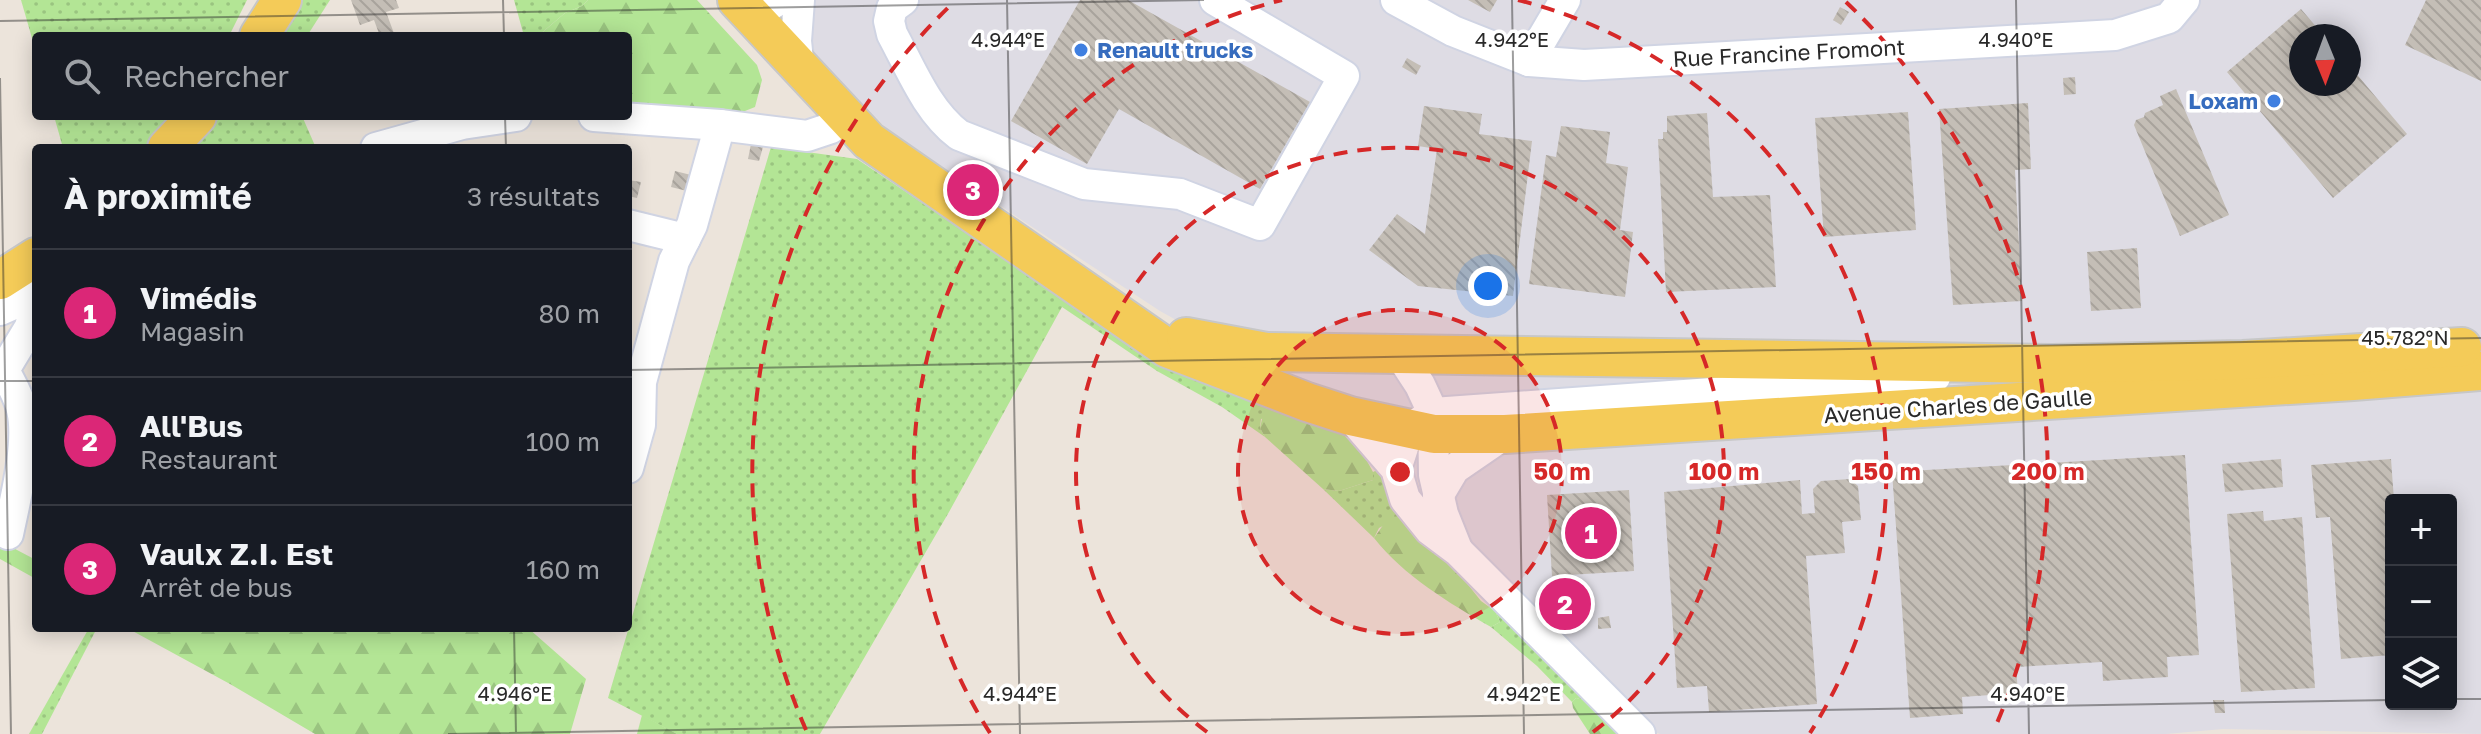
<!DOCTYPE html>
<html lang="fr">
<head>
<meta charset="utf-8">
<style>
	body { margin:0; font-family:"Golos Text",sans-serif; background:#242831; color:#f1f3f6 }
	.controls { position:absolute; right:24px; bottom:24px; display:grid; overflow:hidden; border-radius:8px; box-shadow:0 4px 20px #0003 }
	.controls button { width:72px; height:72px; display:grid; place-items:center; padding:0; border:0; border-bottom:2px solid #363941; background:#171b24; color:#f1f3f6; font:40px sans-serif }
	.compass { position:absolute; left:2289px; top:24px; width:72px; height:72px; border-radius:50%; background:#171b24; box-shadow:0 4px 20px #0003; rotate:179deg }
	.you { position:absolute; left:1488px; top:286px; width:28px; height:28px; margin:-20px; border:6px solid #fff; border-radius:50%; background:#1a73e8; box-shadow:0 0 0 12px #1a73e833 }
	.badge { display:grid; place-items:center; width:52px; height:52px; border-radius:50%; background:#db2777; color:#fff; font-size:26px; font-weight:700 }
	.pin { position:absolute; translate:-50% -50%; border:4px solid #fff; box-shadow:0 2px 8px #0006 }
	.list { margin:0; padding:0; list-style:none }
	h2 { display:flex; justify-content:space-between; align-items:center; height:104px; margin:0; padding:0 32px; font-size:34px }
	h2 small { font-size:26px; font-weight:400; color:#9ea1a6 }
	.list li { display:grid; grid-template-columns:52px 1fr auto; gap:24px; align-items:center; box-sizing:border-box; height:128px; padding:0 32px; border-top:2px solid #363941 }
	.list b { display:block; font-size:30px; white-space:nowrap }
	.list p { margin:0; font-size:26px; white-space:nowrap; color:#9ea1a6 }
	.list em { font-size:26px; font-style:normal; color:#9ea1a6 }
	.icon { flex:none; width:44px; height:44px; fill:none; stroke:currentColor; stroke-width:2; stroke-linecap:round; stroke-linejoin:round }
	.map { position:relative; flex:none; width:2481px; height:734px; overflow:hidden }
	.search { position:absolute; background:#171b24; box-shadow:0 4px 20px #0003; left:32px; top:32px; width:600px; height:88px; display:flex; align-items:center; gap:20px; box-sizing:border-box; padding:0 28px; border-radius:8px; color:#9ea1a6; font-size:30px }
	.panel { position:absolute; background:#171b24; box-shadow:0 4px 20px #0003; left:32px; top:144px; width:600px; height:488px; border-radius:8px }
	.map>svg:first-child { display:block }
	.industrial { fill:#dedce4; fill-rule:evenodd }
	.green { fill:url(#green-dots) }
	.forest { fill:url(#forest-firs) }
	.building { fill:url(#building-back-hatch) }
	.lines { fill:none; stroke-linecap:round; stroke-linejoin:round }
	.minor-casing { stroke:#d0d4e3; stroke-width:34 }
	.major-casing { stroke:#c7c7c7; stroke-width:42 }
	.minor { stroke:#fff; stroke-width:30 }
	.major { stroke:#f4cb58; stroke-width:38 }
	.ticks { fill:none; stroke:#292929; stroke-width:2; stroke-opacity:0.45 }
	.ring { fill:none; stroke:#d62828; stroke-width:4; stroke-dasharray:14 10 }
	.shop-dot { fill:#3f7fe0; stroke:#fff; stroke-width:3 }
	.labels { text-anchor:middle; stroke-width:7; stroke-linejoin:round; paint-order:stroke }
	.shop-label { font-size:22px; font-weight:bold; fill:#366cbe; stroke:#fff; text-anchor:start }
	.street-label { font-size:22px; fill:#292929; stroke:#fff }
	.ticks-label { font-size:20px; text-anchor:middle; fill:#292929; stroke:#fff; stroke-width:7; stroke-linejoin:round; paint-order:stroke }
	.centre { fill:#d62828; stroke:#fff; stroke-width:4 }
	.ring-label { font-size:24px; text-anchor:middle; font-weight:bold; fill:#d62828; stroke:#fff; stroke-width:7; stroke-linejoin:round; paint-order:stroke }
</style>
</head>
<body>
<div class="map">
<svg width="2481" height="734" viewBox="0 0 2481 734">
	<defs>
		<pattern id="green-dots" width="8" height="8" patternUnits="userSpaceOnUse" patternTransform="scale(2)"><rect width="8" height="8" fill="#b3e595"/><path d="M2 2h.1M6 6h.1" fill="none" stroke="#9ac480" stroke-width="1.8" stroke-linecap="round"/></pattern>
		<pattern id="forest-firs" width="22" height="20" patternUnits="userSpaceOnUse" patternTransform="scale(2)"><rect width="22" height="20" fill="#b3e595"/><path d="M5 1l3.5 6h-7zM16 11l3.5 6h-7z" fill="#9ac480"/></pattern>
		<pattern id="building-back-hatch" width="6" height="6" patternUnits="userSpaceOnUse" patternTransform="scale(2)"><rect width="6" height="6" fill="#c4beb6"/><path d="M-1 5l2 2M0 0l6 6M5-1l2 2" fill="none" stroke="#a8a39c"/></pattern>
	</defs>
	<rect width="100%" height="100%" fill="#ece4db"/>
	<path class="industrial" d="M762,0H2481V734L2223,729L2166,734H1660L1648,729L1465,534L1371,428L1160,311L894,136ZM2301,36H2349V84H2301ZM2391,500H2451V704H2391Z"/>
	<g class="green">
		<path d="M21,0H247L229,36H36V52Z"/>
		<path d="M303,0H330L307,36H280Z"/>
		<path d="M514,0H588L582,6L565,13L538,36H524Z"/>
		<path d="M54,116H168L146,148H63Z"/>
		<path d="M221,116H302L316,148H193Z"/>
		<path d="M771,147L857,159L1056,293L1298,411L1261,419L1260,428L1265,437L1222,407L1157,371L1062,307L949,512L820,734H677L608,698Z"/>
		<path d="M1379,469L1404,515L1379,528L1374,538L1323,489L1339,491L1373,480V472Z"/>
		<path d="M1495,611L1586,700L1576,698L1572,702L1537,666L1491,627L1500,622Z"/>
		<path d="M89,628H97L42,734H29Z"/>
	</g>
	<g class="forest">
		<path d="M588,0H697L757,65L762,80L755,107L740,113L628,109V36H538L565,13L582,6Z"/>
		<path d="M1264,410L1298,411L1348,437L1361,450L1373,472V480L1339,491L1323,489L1265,437L1260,428Z"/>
		<path d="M1404,515L1446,557L1481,601L1495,611L1500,622L1491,627C1449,603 1404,576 1374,538L1388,518Z"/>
		<path d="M0,541L36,560V579L0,559Z"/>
		<path d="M127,628H528L586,679L570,734H315L230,684Z"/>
		<path d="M1576,698L1586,700L1619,734H1590L1573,708L1572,702Z"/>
		<path d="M642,715L677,734H637Z"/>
	</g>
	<g class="building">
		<path d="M351,0H396L399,8L386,12L395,36H380L374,20L360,25Z"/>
		<path d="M1080,0H1128L1310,102L1260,189L1119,109L1087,164L1011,121Z"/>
		<path d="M1468,0H1497L1490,12Z"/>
		<path d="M2426,0H2481V81L2405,45Z"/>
		<path d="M1840,7L1849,12L1841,25L1833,20Z"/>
		<path d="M2301,9L2324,36H2301V84H2349V65L2407,134L2333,198L2227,72Z"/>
		<path d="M1407,58L1421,66L1416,75L1402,67Z"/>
		<path d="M2075,77L2076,94L2064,95L2063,78Z"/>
		<path d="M2176,89L2229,215L2180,236L2134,125L2136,120L2144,117L2145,113L2163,105L2160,96Z"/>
		<path d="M2028,103L2031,169L2015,170L2022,301L1953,305L1939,109Z"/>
		<path d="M1424,106L1482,114L1479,134L1532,141L1513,296L1418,286L1369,250L1397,214L1425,234L1437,149L1418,146Z"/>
		<path d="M1908,112L1916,230L1824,237L1815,118Z"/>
		<path d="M1707,113L1713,197L1770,195L1776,287L1666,292L1658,139H1663V132H1667V116Z"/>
		<path d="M1561,126L1610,132L1606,163L1628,167L1620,230L1633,232L1625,297L1529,284L1546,155L1556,157Z"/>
		<path d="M751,144L763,147L759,161L748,159Z"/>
		<path d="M675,171L691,175L687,191L671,187Z"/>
		<path d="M628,180L641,182L637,198L628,196Z"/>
		<path d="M2137,248L2141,308L2091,311L2087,252Z"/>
		<path d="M2185,455L2199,655L2167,657L2168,677L2103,681L2102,662L2016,667L2018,693L1962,697L1963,714L1910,718L1892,472Z"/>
		<path d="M2281,459L2283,487L2225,492L2222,464Z"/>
		<path d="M2391,459L2394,500H2391V655L2341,659L2330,517L2316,518L2311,465Z"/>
		<path d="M1850,479L1858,486L1861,520L1842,522L1845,553L1806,556L1817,704L1709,712L1707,686L1677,688L1664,492L1800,480L1802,514L1815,513L1813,489L1821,481Z"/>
		<path d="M1629,490L1634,571L1552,576L1547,495Z"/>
		<path d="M2263,511L2264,521L2302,517L2315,688L2241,692L2227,514Z"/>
		<path d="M1609,616L1611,628L1598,629V618Z"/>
		<path d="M2213,700H2224L2225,713H2215Z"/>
	</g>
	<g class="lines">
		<g class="minor-casing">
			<g id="minor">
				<path d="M799,0L796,41L799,69"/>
				<path d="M903,0L892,8L889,21L892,34C911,69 927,111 959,135L1084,184L1180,194L1260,225L1344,76L1215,0"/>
				<path d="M1396,0L1453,31L1529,61L1584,65L2115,35L2169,18L2184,0"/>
				<path d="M747,12L766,8L778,0"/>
				<path d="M1529,61L1565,0"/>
				<path d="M594,116L720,125L807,136L831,128L845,119"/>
				<path d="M376,148L462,124L516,116"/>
				<path d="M628,225L685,239"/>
				<path d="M0,310L36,294"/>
				<path d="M1401,356L1420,385L1433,413L1434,475L1443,514L1457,549"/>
				<path d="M1350,416L1396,469L1405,499L1430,530L1458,551L1640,734"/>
				<path d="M628,468L640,425L641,382L674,261L692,225L720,125"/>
				<path d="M1396,469L1409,429L1433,413L1935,377"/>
				<path d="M1438,496L1454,469L1505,434"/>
				<path d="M8,534C15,500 30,443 22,410C19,396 10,382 4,370L30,327L36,303"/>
			</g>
		</g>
		<g class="major-casing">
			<g id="major">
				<path d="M737,0L869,141L1167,348L1307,402L1350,416L1434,434H1505L2353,381L2481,371"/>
				<path d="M259,36L282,0"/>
				<path d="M167,148L197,116"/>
				<path d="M0,280L36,257"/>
				<path d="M1186,337L1266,352L2052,364L2243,360L2462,347"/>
			</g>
		</g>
		<use href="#minor" class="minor"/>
		<use href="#major" class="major"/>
	</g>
	<path class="ticks" d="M503,0L504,36M1007,0L1020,734M1512,0L1524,734M2016,0L2029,734M0,21L1204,0M0,78L11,734M505,116L506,148M628,370L2481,338M0,381H36M514,628L516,734M2451,699H2481M448,734L2391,700"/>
	<circle cx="1400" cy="472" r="162" fill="#d62828" fill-opacity=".12"/>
	<g class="ring">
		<circle cx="1400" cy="472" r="162"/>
		<path d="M1207 732A324 324 0 1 1 1593 732"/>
		<path d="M990 733A486 486 0 0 1 1282 0M1518 0A486 486 0 0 1 1810 733"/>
		<path d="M806 730A648 648 0 0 1 954 2M1846 2A648 648 0 0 1 1994 730"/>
	</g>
	<g class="shop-dot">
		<circle cx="1081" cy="50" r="8"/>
		<circle cx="2274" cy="101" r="8"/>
	</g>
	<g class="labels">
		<g class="shop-label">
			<text x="1097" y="58">Renault trucks</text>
			<text x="2258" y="109" text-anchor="end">Loxam</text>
		</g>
		<g class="street-label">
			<text transform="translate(1789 53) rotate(-3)" y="8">Rue Francine Fromont</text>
			<text transform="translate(1958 406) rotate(-4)" y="8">Avenue Charles de Gaulle</text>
		</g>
	</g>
	<g class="ticks-label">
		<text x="1008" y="47">4.944°E</text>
		<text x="1512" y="47">4.942°E</text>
		<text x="2016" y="47">4.940°E</text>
		<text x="2405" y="345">45.782°N</text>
		<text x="515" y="701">4.946°E</text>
		<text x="1020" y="701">4.944°E</text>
		<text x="1524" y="701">4.942°E</text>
		<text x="2028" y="701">4.940°E</text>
	</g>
	<circle cx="1400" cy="472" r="12" class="centre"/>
	<g class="ring-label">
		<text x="1562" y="480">50 m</text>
		<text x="1724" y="480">100 m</text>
		<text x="1886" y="480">150 m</text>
		<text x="2048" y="480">200 m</text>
	</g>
</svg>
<div class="controls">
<button>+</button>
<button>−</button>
<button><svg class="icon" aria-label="layers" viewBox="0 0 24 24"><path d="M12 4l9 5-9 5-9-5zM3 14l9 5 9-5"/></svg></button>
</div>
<svg class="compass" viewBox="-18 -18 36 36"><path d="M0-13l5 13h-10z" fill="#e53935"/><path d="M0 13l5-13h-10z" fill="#9ea1a6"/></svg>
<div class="you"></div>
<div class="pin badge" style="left:1591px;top:533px">1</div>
<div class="pin badge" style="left:1565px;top:604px">2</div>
<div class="pin badge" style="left:973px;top:190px">3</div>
<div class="search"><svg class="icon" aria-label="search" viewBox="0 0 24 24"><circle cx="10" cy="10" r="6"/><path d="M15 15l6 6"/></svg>Rechercher</div>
<section class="panel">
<h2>À proximité<small>3 résultats</small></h2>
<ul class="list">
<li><span class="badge">1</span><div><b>Vimédis</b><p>Magasin</p></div><em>80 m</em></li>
<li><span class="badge">2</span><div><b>All'Bus</b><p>Restaurant</p></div><em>100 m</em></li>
<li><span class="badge">3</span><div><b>Vaulx Z.I. Est</b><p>Arrêt de bus</p></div><em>160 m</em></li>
</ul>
</section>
</div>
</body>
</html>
